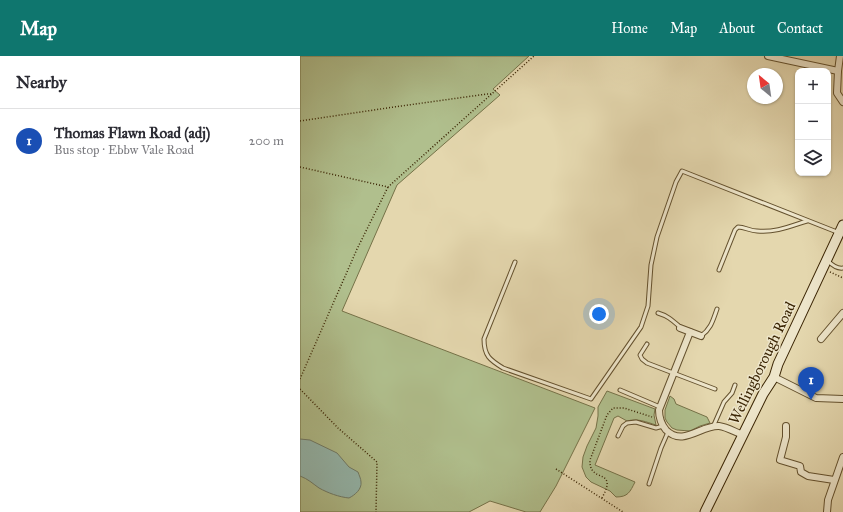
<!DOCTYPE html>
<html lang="en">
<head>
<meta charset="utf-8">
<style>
	body { margin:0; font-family:"IM FELL Great Primer",serif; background:#f2f2f3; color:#2b2b33 }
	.controls { position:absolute; right:12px; top:12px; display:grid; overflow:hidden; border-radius:8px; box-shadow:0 1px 3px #0004 }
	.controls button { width:36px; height:36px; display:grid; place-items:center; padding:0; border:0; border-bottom:1px solid #e1e1e2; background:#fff; color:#2b2b33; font:20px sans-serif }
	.compass { position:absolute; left:447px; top:12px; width:36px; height:36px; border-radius:50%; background:#fff; box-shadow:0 1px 3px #0004; rotate:331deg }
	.you { position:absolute; left:299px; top:258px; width:14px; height:14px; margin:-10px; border:3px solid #fff; border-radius:50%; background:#1a73e8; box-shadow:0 0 0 6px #1a73e833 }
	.badge { display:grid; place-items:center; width:26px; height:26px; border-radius:50%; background:#0f766e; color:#fff; font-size:13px; font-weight:700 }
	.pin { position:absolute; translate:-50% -33px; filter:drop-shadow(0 1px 2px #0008) }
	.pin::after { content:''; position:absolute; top:21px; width:14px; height:12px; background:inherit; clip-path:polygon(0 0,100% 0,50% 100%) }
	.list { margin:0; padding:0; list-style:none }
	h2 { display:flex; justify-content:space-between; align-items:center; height:52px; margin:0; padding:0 16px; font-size:17px }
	h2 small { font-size:13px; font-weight:400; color:#7c7c81 }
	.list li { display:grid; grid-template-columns:26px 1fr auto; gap:12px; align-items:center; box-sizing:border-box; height:64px; padding:0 16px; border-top:1px solid #e1e1e2 }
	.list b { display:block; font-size:15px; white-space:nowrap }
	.list p { margin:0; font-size:13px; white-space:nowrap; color:#7c7c81 }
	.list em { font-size:13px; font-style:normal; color:#7c7c81 }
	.icon { flex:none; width:22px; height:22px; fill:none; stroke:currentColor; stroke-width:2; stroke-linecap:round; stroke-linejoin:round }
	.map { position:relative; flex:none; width:543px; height:456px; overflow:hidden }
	header { display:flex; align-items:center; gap:24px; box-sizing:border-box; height:56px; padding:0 20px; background:#0f766e; color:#fff }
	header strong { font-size:19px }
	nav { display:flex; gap:22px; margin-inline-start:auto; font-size:14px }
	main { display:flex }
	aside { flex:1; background:#fff }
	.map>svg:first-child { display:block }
	.green { fill:#b0bf8d; stroke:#757248 }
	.water { fill:#95b9af; stroke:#717d6a }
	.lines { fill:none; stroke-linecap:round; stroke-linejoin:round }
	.service-casing { stroke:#64512e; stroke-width:5 }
	.minor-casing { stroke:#64512e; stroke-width:8 }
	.secondary-casing { stroke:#3a2403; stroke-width:11 }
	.path { stroke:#3a2403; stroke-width:1.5; stroke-dasharray:1 2; stroke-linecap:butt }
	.service { stroke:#ede5ca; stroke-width:3 }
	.minor { stroke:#ede5ca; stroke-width:6 }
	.secondary { stroke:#ede5ca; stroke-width:9 }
	.labels { text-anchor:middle; stroke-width:3; stroke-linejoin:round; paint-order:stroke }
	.street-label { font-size:15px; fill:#3a2403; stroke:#ede5ca }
</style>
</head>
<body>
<header>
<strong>Map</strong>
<nav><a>Home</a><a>Map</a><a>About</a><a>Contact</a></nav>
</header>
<main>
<aside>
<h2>Nearby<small></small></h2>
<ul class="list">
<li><span class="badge" style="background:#1a4fb4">1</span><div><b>Thomas Flawn Road (adj)</b><p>Bus stop · Ebbw Vale Road</p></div><em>200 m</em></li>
</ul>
</aside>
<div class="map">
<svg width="543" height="456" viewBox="0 0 543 456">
	<rect width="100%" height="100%" fill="#e4d7ae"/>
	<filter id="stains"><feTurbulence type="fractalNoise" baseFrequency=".005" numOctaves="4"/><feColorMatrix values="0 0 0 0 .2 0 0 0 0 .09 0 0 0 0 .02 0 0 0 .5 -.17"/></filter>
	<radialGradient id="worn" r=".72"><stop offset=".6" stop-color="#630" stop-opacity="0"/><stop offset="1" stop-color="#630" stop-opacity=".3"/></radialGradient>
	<g class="green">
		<path d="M0,0H229L193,33L200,39L97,129L42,255L295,352L256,430L240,456H226L190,445L169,456H0Z"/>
		<path d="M307,335L355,353L354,359L356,369C346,366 338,362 327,365L318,360L314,362L295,409L335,426C330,436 328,441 316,441L310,435L291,426L286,421L282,411L283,401L287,390L296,372L298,360V351Z"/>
		<path d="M370,340L374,343L376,348L407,361L410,367L400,370L390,375L377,374L372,372L367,366L365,362V354Z"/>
	</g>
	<path class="water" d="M0,383L10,384L37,397L49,411L58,416C59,419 61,423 61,426C62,433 55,439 49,442C39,441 28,437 19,432C12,427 8,423 0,420Z"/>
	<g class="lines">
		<g class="service-casing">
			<g id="service">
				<path d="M528,205C532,209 537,213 543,212"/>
				<path d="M215,206L184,283C184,300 190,304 203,312L291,343L341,271L348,250L351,209L357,181L376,126L382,115L537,176"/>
				<path d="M419,214L435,174L438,171C445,171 450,175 457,175C475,177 491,170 507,165"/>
				<path d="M358,257C368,260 372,264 380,271"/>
				<path d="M401,280C411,273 413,264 417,253"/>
				<path d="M347,288L340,299L342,303L347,307L415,333"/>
				<path d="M320,334L360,351"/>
				<path d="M413,371L424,346L432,337L435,329"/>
				<path d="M318,380L323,370L327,367L336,366L356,372L363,370"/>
				<path d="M349,428L361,392L368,376"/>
			</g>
		</g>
		<g class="minor-casing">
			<g id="minor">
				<path d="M468,0L538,15"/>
				<path d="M540,0L538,15L537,37L543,46"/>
				<path d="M380,272L401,280"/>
				<path d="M390,276L359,354C359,361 361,368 366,374C383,391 401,369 419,370C427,371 435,376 443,379"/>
				<path d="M521,283L543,257"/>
				<path d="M474,321L516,342L543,343"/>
				<path d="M486,370V381L480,404L500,410L501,416L508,420L534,424"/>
				<path d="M527,456L528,444L543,401"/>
			</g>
		</g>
		<g class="secondary-casing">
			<path id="secondary" d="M405,456L463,338L474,321L478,308L543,169"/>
		</g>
		<g class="path">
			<path d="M0,65L94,51L187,38H192"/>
			<path d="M0,111L88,131L234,0"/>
			<path d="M530,216L543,222"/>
			<path d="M0,323L57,193L88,131"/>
			<path d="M0,333L38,372L77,406L76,456"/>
			<path d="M256,413L323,456"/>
			<path d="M302,442C304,438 308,431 307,426C305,417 289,422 290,404L307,359L313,352H324L352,361"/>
		</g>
		<use href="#service" class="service"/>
		<use href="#minor" class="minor"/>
		<use href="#secondary" class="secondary"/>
	</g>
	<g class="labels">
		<g class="street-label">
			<text transform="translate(462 307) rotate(-64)" y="5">Wellingborough Road</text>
		</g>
	</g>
	<rect width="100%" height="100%" filter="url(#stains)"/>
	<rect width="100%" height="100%" fill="url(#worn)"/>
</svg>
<div class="controls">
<button>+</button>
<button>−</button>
<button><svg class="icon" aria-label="layers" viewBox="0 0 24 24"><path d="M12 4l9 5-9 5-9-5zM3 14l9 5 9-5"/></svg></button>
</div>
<svg class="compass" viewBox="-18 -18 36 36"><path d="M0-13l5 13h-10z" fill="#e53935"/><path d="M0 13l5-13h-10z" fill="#7c7c81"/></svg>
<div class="you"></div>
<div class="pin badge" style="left:511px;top:344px;background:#1a4fb4">1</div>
</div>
</main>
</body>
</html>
